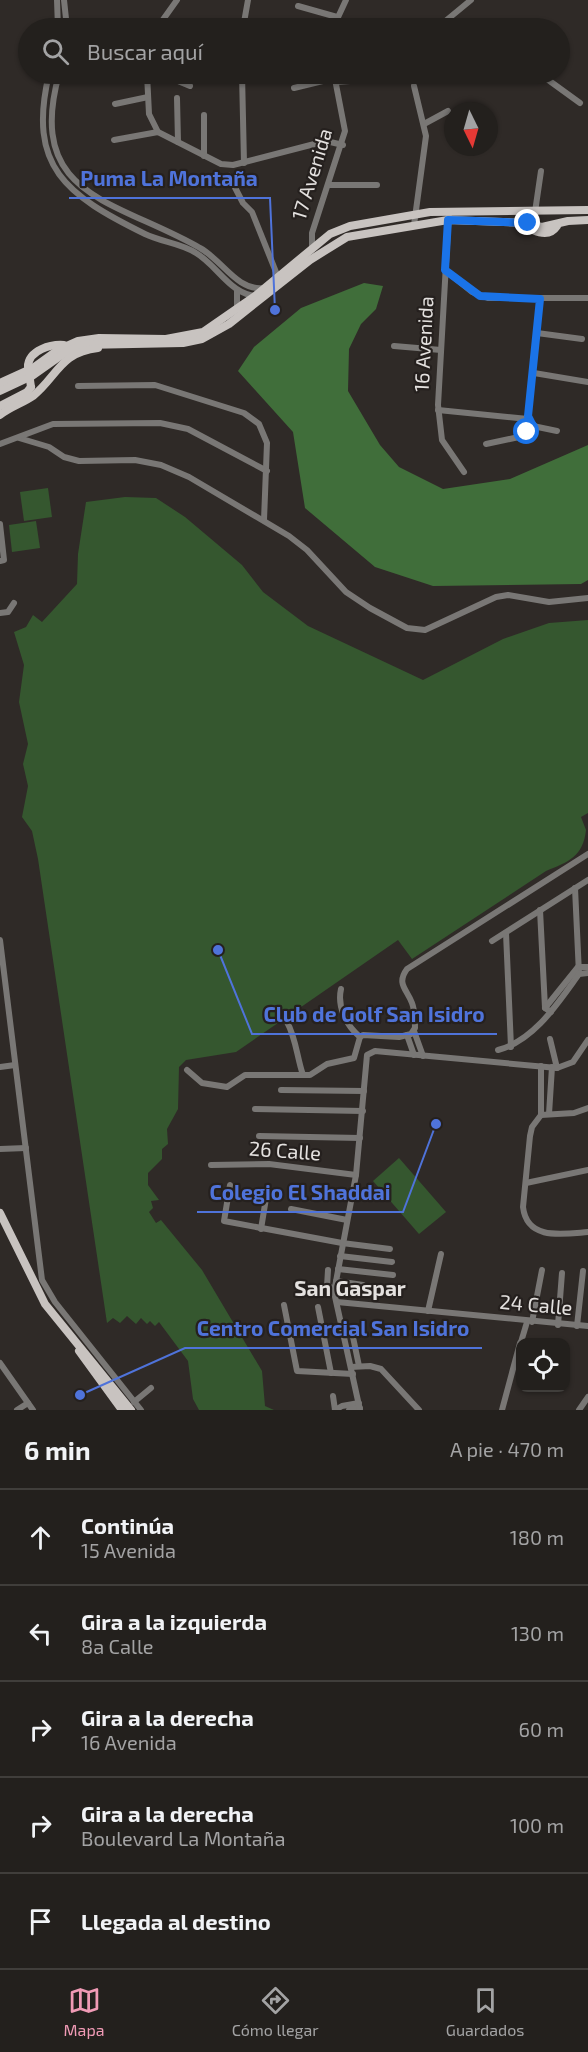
<!DOCTYPE html>
<html lang="es">
<head>
<meta charset="utf-8">
<style>
	body { margin:0; font-family:"Exo 2",sans-serif; background:#2b2826; color:#f1f3f6 }
	.controls { position:absolute; right:18px; bottom:18px; display:grid; overflow:hidden; border-radius:12px; box-shadow:0 2px 4px #0004 }
	.controls button { width:54px; height:54px; display:grid; place-items:center; padding:0; border:0; border-bottom:2px solid #403e3b; background:#23201d; color:#f1f3f6; font:30px sans-serif }
	.compass { position:absolute; left:444px; top:102px; width:54px; height:54px; border-radius:50%; background:#23201d; box-shadow:0 2px 4px #0004; rotate:175deg }
	.stop { position:absolute; width:18px; height:18px; margin:-14px; border:4px solid #1a73e8; border-radius:50%; background:#fff }
	.stop.end { background:#1a73e8; border-color:#fff; box-shadow:0 2px 6px #0008 }
	.list { margin:0; padding:0; list-style:none }
	h2 { display:flex; justify-content:space-between; align-items:center; height:78px; margin:0; padding:0 24px; font-size:26px }
	h2 small { font-size:20px; font-weight:400; color:#a3a3a4 }
	.list li { display:grid; grid-template-columns:39px 1fr auto; gap:18px; align-items:center; box-sizing:border-box; height:96px; padding:0 24px; border-top:2px solid #403e3b }
	.list b { display:block; font-size:22px; white-space:nowrap }
	.list p { margin:0; font-size:20px; white-space:nowrap; color:#a3a3a4 }
	.list em { font-size:20px; font-style:normal; color:#a3a3a4 }
	.icon { flex:none; width:33px; height:33px; fill:none; stroke:currentColor; stroke-width:2; stroke-linecap:round; stroke-linejoin:round }
	.map { position:relative; flex:none; width:588px; height:1410px; overflow:hidden }
	.search { position:absolute; background:#23201d; box-shadow:0 2px 4px #0004; left:18px; right:18px; top:18px; height:66px; display:flex; align-items:center; gap:15px; box-sizing:border-box; padding:0 21px; border-radius:33px; color:#a3a3a4; font-size:22px }
	.sheet { height:558px; background:#23201d }
	nav { display:flex; justify-content:space-around; align-items:center; box-sizing:border-box; height:84px; border-top:2px solid #403e3b; background:#23201d; font-size:16px; color:#a3a3a4 }
	nav a { display:grid; justify-items:center; gap:3px }
	nav .on { color:#f09ab5 }
	.map>svg:first-child { display:block }
	.green { fill:#35572f }
	.forest { fill:#406e3a }
	.lines { fill:none; stroke-linecap:round; stroke-linejoin:round }
	.minor { stroke:#797775; stroke-width:6 }
	.major { stroke:#c8c3c0; stroke-width:8 }
	.major-bridge { stroke:#c8c3c0; stroke-width:8 }
	.route { stroke:#1a73e8; stroke-width:8 }
	.labels { text-anchor:middle; stroke-width:4.5; stroke-linejoin:round; paint-order:stroke }
	.street-label { font-size:20px; fill:#e4e1df; stroke:#25201e }
	.neighbourhood-label { font-size:21px; font-weight:bold; fill:#e4e1df; stroke:#25201e }
	.leader { fill:none; stroke:#4f73da; stroke-width:2 }
	.callout-dot { fill:#4f73da; stroke:#25201e; stroke-width:2 }
	.callout-label { font-size:21px; text-anchor:middle; font-weight:bold; fill:#4f73da; stroke:#25201e; stroke-width:4.5; stroke-linejoin:round; paint-order:stroke }
</style>
</head>
<body>
<div class="map">
<svg width="588" height="1410" viewBox="0 0 588 1410">
	<rect width="100%" height="100%" fill="#2f2a27"/>
	<g class="green">
		<path d="M48,488L52,517L24,521L20,492Z"/>
		<path d="M125,497L156,498L185,517L242,565L263,592L308,626L423,680L503,639L549,623L588,620V813L581,817L586,830C583,857 568,862 546,871L412,959L398,940L236,1052L186,1060L179,1067L178,1109L167,1129L168,1144L162,1149V1159L148,1173V1185L159,1200L151,1201L153,1208L149,1212L156,1223L161,1220L202,1270L262,1371L265,1406L274,1410H199L193,1399L188,1361L159,1322L155,1326L150,1321L147,1324L141,1318L136,1324L127,1316L120,1323L113,1318L107,1323L38,859L32,831L22,817L28,786L23,764L28,744L19,702L24,665L14,632L26,627L33,615L42,622L77,584L78,554L86,502Z"/>
		<path d="M36,521L40,548L12,552L9,525Z"/>
		<path d="M399,1158L446,1212L419,1234L373,1181Z"/>
	</g>
	<path class="forest" d="M364,283L383,286L376,309L361,324L349,349L348,391L380,445L399,467L443,489L510,479L588,445V580L581,584L433,586L375,567L305,508L293,432L238,371L254,347L301,308Z"/>
	<g class="lines">
		<g class="minor">
			<path d="M57,0L58,28"/>
			<path d="M64,0L67,28"/>
			<path d="M298,6L337,17"/>
			<path d="M157,28L177,0"/>
			<path d="M243,28L248,0"/>
			<path d="M333,28L346,0"/>
			<path d="M437,28L471,0"/>
			<path d="M49,74C27,167 66,195 145,234C161,242 181,243 196,253C218,266 231,296 258,296"/>
			<path d="M59,74C25,198 117,200 200,248C222,260 237,291 263,288"/>
			<path d="M147,74L149,114L158,132"/>
			<path d="M161,74L190,86"/>
			<path d="M228,74L242,81"/>
			<path d="M242,74L244,163"/>
			<path d="M540,74L580,103"/>
			<path d="M336,82L392,78"/>
			<path d="M294,88L335,78"/>
			<path d="M177,98L178,142"/>
			<path d="M115,104L148,97"/>
			<path d="M204,115V156"/>
			<path d="M424,124L448,111"/>
			<path d="M114,140L158,132L221,164L233,165L326,141L343,145"/>
			<path d="M229,176L243,203L252,212L278,277"/>
			<path d="M329,185H377"/>
			<path d="M449,211L438,405L442,440L464,472"/>
			<path d="M535,212L541,171"/>
			<path d="M414,225L426,136L414,86"/>
			<path d="M312,248V233L345,131L334,74"/>
			<path d="M445,270L472,292L488,298H588"/>
			<path d="M237,309V291"/>
			<path d="M537,333L582,339"/>
			<path d="M394,346L441,350"/>
			<path d="M534,373L588,382"/>
			<path d="M78,386L155,385L244,413L259,424L267,443L264,520"/>
			<path d="M438,410L528,419"/>
			<path d="M533,426L528,416L540,299"/>
			<path d="M533,426L557,431"/>
			<path d="M19,438L49,447L64,457L79,461L135,460L161,465L189,477L289,536L307,550L346,592L370,608L407,628L425,630L496,597L508,595L549,602L588,598"/>
			<path d="M0,444L53,424L160,423L188,429L267,471"/>
			<path d="M486,444L519,437L533,426"/>
			<path d="M0,524L4,560L0,561"/>
			<path d="M0,613L8,612L14,603"/>
			<path d="M575,888L579,974"/>
			<path d="M540,910L545,1008L551,1012"/>
			<path d="M506,933L511,1047"/>
			<path d="M0,940L42,1280L55,1302L141,1410"/>
			<path d="M492,941L588,880"/>
			<path d="M341,989C337,1007 346,1025 360,1037"/>
			<path d="M545,1008L578,967H588"/>
			<path d="M287,1022C296,1038 297,1058 303,1075"/>
			<path d="M414,1031L423,1056"/>
			<path d="M407,1035L414,1055"/>
			<path d="M550,1039L557,1068"/>
			<path d="M498,1050C534,1041 558,1003 579,974L588,973"/>
			<path d="M541,1066V1115L532,1127L530,1136L523,1207C527,1241 563,1234 588,1232"/>
			<path d="M0,1067L15,1065"/>
			<path d="M187,1070L202,1083L227,1087L245,1075H310L327,1064L354,1058L360,1037L363,1035L399,1037L411,1034L415,1028C415,1020 415,1011 412,1003C407,989 396,984 407,969L588,854"/>
			<path d="M281,1090L364,1091"/>
			<path d="M255,1109L363,1111"/>
			<path d="M549,1114L552,1067"/>
			<path d="M541,1115L574,1113L588,1108"/>
			<path d="M259,1136L360,1138"/>
			<path d="M0,1149L26,1148"/>
			<path d="M211,1165L269,1164L356,1175"/>
			<path d="M526,1183L588,1170"/>
			<path d="M230,1185L224,1221L342,1243L390,1249"/>
			<path d="M291,1209L347,1220"/>
			<path d="M261,1229L268,1186"/>
			<path d="M340,1256L392,1262"/>
			<path d="M338,1269L393,1275"/>
			<path d="M328,1270L327,1287L334,1288"/>
			<path d="M336,1281L363,1285"/>
			<path d="M337,1302L588,1326"/>
			<path d="M284,1305L297,1371L353,1374"/>
			<path d="M318,1307L331,1373"/>
			<path d="M428,1311L441,1254"/>
			<path d="M532,1322L542,1270"/>
			<path d="M558,1325L562,1273"/>
			<path d="M577,1326L583,1271"/>
			<path d="M353,1337L359,1366"/>
			<path d="M521,1342L527,1322"/>
			<path d="M0,1363L33,1410"/>
			<path d="M351,1367L370,1366L381,1369L419,1410"/>
			<path d="M333,1396L335,1410"/>
			<path d="M134,1402L151,1388"/>
			<path d="M17,1410L28,1403"/>
			<path d="M335,1410L342,1406L359,1403"/>
			<path d="M349,1410L360,1408"/>
			<path d="M360,1410L334,1292L356,1175L367,1055L375,1051L557,1068L573,1062L588,1040"/>
			<path d="M502,1410L520,1343"/>
			<path d="M579,1410L588,1397"/>
		</g>
		<g class="major">
			<path d="M535,212L529,219L533,230C542,234 551,235 557,226"/>
			<path d="M28,366C29,350 51,344 64,345"/>
			<path d="M0,383L33,368L58,350L78,341L99,338L166,339L203,332L255,296L330,234L350,226L430,212L588,210"/>
			<path d="M0,391L32,376L66,352L83,345L183,343L202,339L229,324L310,260L347,237L448,220L528,223L542,227L568,221L588,220"/>
			<path d="M0,406L27,392L31,387"/>
			<path d="M0,415C10,407 23,403 33,396C57,377 60,352 98,348"/>
			<path d="M0,1213L45,1304L131,1410"/>
			<path d="M79,1351L122,1410"/>
		</g>
		<path class="major-bridge" d="M28,366L31,387"/>
	</g>
	<g class="lines">
		<path class="route" d="M527,432L533,426L528,416L540,299L480,296L445,270L448,220L528,223"/>
	</g>
	<g class="labels">
		<g class="street-label">
			<text transform="translate(312 174) rotate(-73)" y="7">17 Avenida</text>
			<text transform="translate(424 344) rotate(-87)" y="7">16 Avenida</text>
			<text transform="translate(285 1151) rotate(4)" y="7">26 Calle</text>
			<text transform="translate(536 1305) rotate(5)" y="7">24 Calle</text>
		</g>
		<g class="neighbourhood-label">
			<text x="350" y="1296">San Gaspar</text>
		</g>
	</g>
	<path class="leader" d="M275 310L270 198H69M218 950L252 1034H497M436 1124L403 1212H197M80 1395L185 1348H482"/>
	<g class="callout-dot">
		<circle cx="275" cy="310" r="6"/>
		<circle cx="218" cy="950" r="6"/>
		<circle cx="436" cy="1124" r="6"/>
		<circle cx="80" cy="1395" r="6"/>
	</g>
	<g class="callout-label">
		<text x="169" y="186">Puma La Montaña</text>
		<text x="374" y="1022">Club de Golf San Isidro</text>
		<text x="300" y="1200">Colegio El Shaddai</text>
		<text x="333" y="1336">Centro Comercial San Isidro</text>
	</g>
</svg>
<div class="controls">
<button><svg class="icon" aria-label="locate" viewBox="0 0 24 24"><circle cx="12" cy="12" r="6"/><path d="M12 2v4M12 18v4M2 12h4M18 12h4"/></svg></button>
</div>
<svg class="compass" viewBox="-18 -18 36 36"><path d="M0-13l5 13h-10z" fill="#e53935"/><path d="M0 13l5-13h-10z" fill="#a3a3a4"/></svg>
<div class="stop" style="left:527px;top:432px"></div>
<div class="stop end" style="left:528px;top:223px"></div>
<div class="search"><svg class="icon" aria-label="search" viewBox="0 0 24 24"><circle cx="10" cy="10" r="6"/><path d="M15 15l6 6"/></svg>Buscar aquí</div>
</div>
<section class="sheet">
<h2>6 min<small>A pie · 470 m</small></h2>
<ul class="list">
<li><svg class="icon" aria-label="ahead" viewBox="0 0 24 24"><path d="M12 20V5M6 11l6-6 6 6"/></svg><div><b>Continúa</b><p>15 Avenida</p></div><em>180 m</em></li>
<li><svg class="icon" aria-label="left" viewBox="0 0 24 24"><path d="M17 20v-9H6M10 6l-5 5 5 5"/></svg><div><b>Gira a la izquierda</b><p>8a Calle</p></div><em>130 m</em></li>
<li><svg class="icon" aria-label="right" viewBox="0 0 24 24"><path d="M7 20v-9h11M14 6l5 5-5 5"/></svg><div><b>Gira a la derecha</b><p>16 Avenida</p></div><em>60 m</em></li>
<li><svg class="icon" aria-label="right" viewBox="0 0 24 24"><path d="M7 20v-9h11M14 6l5 5-5 5"/></svg><div><b>Gira a la derecha</b><p>Boulevard La Montaña</p></div><em>100 m</em></li>
<li><svg class="icon" aria-label="arrive" viewBox="0 0 24 24"><path d="M6 21V4h12l-3 4 3 4H6"/></svg><div><b>Llegada al destino</b></div></li>
</ul>
</section>
<nav>
<a class="on"><svg class="icon" aria-label="map" viewBox="0 0 24 24"><path d="M3 6l6-2 6 2 6-2v14l-6 2-6-2-6 2zM9 4v14M15 6v14"/></svg>Mapa</a>
<a><svg class="icon" aria-label="directions" viewBox="0 0 24 24"><path d="M12 3l9 9-9 9-9-9zM9 14v-3h6M13 9l2 2-2 2"/></svg>Cómo llegar</a>
<a><svg class="icon" aria-label="saved" viewBox="0 0 24 24"><path d="M7 4h10v16l-5-4-5 4z"/></svg>Guardados</a>
</nav>
</body>
</html>
